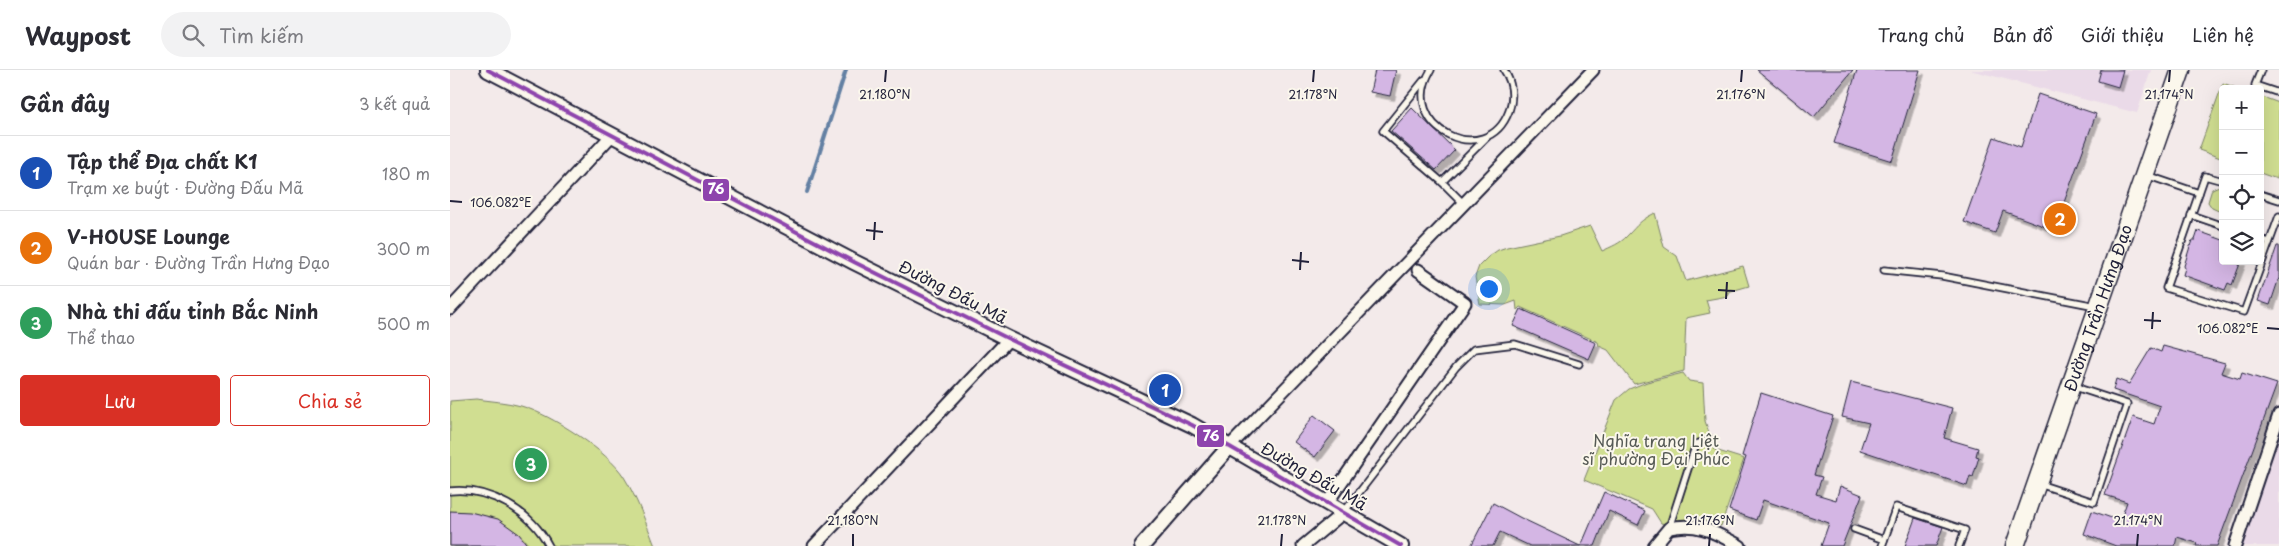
<!DOCTYPE html>
<html lang="vi">
<head>
<meta charset="utf-8">
<style>
	body { margin:0; font-family:"Playpen Sans",sans-serif; background:#f2f2f3; color:#2b2b33 }
	.controls { position:absolute; right:15px; top:15px; display:grid; overflow:hidden; border-radius:5px; box-shadow:0 5px 20px #0002 }
	.controls button { width:45px; height:45px; display:grid; place-items:center; padding:0; border:0; border-bottom:1px solid #e1e1e2; background:#fff; color:#2b2b33; font:25px sans-serif }
	.you { position:absolute; left:1038px; top:218px; width:18px; height:18px; margin:-12px; border:4px solid #fff; border-radius:50%; background:#1a73e8; box-shadow:0 0 0 8px #1a73e833 }
	.badge { display:grid; place-items:center; width:32px; height:32px; border-radius:50%; background:#d93025; color:#fff; font-size:16px; font-weight:700 }
	.pin { position:absolute; translate:-50% -50%; border:2px solid #fff; box-shadow:0 1px 5px #0006 }
	.list { margin:0; padding:0; list-style:none }
	h2 { display:flex; justify-content:space-between; align-items:center; height:65px; margin:0; padding:0 20px; font-size:21px }
	h2 small { font-size:16px; font-weight:400; color:#7c7c81 }
	.list li { display:grid; grid-template-columns:32px 1fr auto; gap:15px; align-items:center; box-sizing:border-box; height:75px; padding:0 20px; border-top:1px solid #e1e1e2 }
	.list b { display:block; font-size:19px; white-space:nowrap }
	.list p { margin:0; font-size:16px; white-space:nowrap; color:#7c7c81 }
	.list em { font-size:16px; font-style:normal; color:#7c7c81 }
	.actions { display:flex; gap:10px; padding:15px 20px }
	.actions a { flex:1; padding:11px 0; border:1px solid #d93025; border-radius:5px; text-align:center; font-size:18px; color:#d93025 }
	.actions .main { background:#d93025; color:#fff }
	.icon { flex:none; width:28px; height:28px; fill:none; stroke:currentColor; stroke-width:2; stroke-linecap:round; stroke-linejoin:round }
	.map { position:relative; flex:none; width:1829px; height:476px; overflow:hidden }
	header { display:flex; align-items:center; gap:30px; box-sizing:border-box; height:70px; padding:0 25px; background:#fff; border-bottom:1px solid #e1e1e2 }
	header strong { font-size:24px }
	nav { display:flex; gap:28px; margin-inline-start:auto; font-size:18px }
	.search { width:350px; height:45px; background:#f2f2f3; display:flex; align-items:center; gap:12px; box-sizing:border-box; padding:0 18px; border-radius:28px; color:#7c7c81; font-size:19px }
	main { display:flex }
	aside { flex:1; background:#fff }
	.map>svg:first-child { display:block }
	.built { fill:#eadae8 }
	.green { fill:#d0de91; stroke:#798066 }
	.lines { fill:none; stroke-linecap:round; stroke-linejoin:round }
	.stream { stroke:#6380a3; stroke-width:4 }
	.building { fill:#d4b6e4; stroke:#22223b; filter:url(#shadow) }
	.service-casing { stroke:#22223b; stroke-width:9 }
	.minor-casing { stroke:#22223b; stroke-width:15 }
	.tertiary-casing { stroke:#22223b; stroke-width:18 }
	.primary-casing { stroke:#22223b; stroke-width:21 }
	.service { stroke:#fbf7ec; stroke-width:5.5 }
	.minor { stroke:#fbf7ec; stroke-width:11 }
	.tertiary { stroke:#fbf7ec; stroke-width:14 }
	.primary { stroke:#fbf7ec; stroke-width:18 }
	.bus-1-casing { stroke:#fbf7ec; stroke-width:8 }
	.bus-1 { stroke:#8e44ad; stroke-width:4 }
	.ticks { fill:none; stroke:#22223b; stroke-width:2 }
	.labels { text-anchor:middle; stroke-width:4; stroke-linejoin:round; paint-order:stroke }
	.street-label { font-size:16px; fill:#22223b; stroke:#fbf7ec }
	.park-label { font-size:16px; fill:#565a55; stroke:#fbf7ec }
	.ticks-label { font-size:12px; text-anchor:middle; fill:#22223b; stroke:#fbf7ec; stroke-width:4; stroke-linejoin:round; paint-order:stroke }
	.line-badge { stroke:#fbf7ec; stroke-width:2 }
	.badge-label { font-size:14px; text-anchor:middle; font-weight:bold; fill:#fff }
</style>
</head>
<body>
<header>
<strong>Waypost</strong>
<div class="search"><svg class="icon" aria-label="search" viewBox="0 0 24 24"><circle cx="10" cy="10" r="6"/><path d="M15 15l6 6"/></svg>Tìm kiếm</div>
<nav><a>Trang chủ</a><a>Bản đồ</a><a>Giới thiệu</a><a>Liên hệ</a></nav>
</header>
<main>
<aside>
<h2>Gần đây<small>3 kết quả</small></h2>
<ul class="list">
<li><span class="badge" style="background:#1a4fb4">1</span><div><b>Tập thể Địa chất K1</b><p>Trạm xe buýt · Đường Đấu Mã</p></div><em>180 m</em></li>
<li><span class="badge" style="background:#e8710a">2</span><div><b>V-HOUSE Lounge</b><p>Quán bar · Đường Trần Hưng Đạo</p></div><em>300 m</em></li>
<li><span class="badge" style="background:#2e9e5b">3</span><div><b>Nhà thi đấu tỉnh Bắc Ninh</b><p>Thể thao</p></div><em>500 m</em></li>
</ul>
<div class="actions"><a class="main">Lưu</a><a>Chia sẻ</a></div>
</aside>
<div class="map">
<svg width="1829" height="476" viewBox="0 0 1829 476">
	<defs>
		<filter id="shadow"><feDropShadow dx="4.5" dy="4.5" stdDeviation="0" flood-color="#0004"/></filter>
	</defs>
	<rect width="100%" height="100%" fill="#f3eaea"/>
	<filter id="ink" filterUnits="userSpaceOnUse"><feTurbulence type="fractalNoise" baseFrequency=".02" numOctaves="2"/><feDisplacementMap in="SourceGraphic" scale="10" xChannelSelector="R" yChannelSelector="G"/><feConvolveMatrix kernelMatrix="1 2 1 2 8 2 1 2 1" color-interpolation-filters="sRGB"/></filter>
	<g filter="url(#ink)">
		<g class="built">
			<path d="M1520,0H1701L1687,43Z"/>
			<path d="M1829,368V476H1792Z"/>
		</g>
		<g class="green">
			<path d="M1773,13L1789,19H1773V89L1749,80Z"/>
			<path d="M1810,26L1829,33V102L1827,109L1810,103Z"/>
			<path d="M1769,116L1773,118V143L1762,138L1758,132L1762,119Z"/>
			<path d="M1205,143L1214,177L1227,186L1236,211L1293,196L1299,216L1278,222V226L1256,230L1260,243L1236,248L1234,301L1184,314L1158,280L1149,276L1148,272L1070,237L1067,240L1066,231L1055,235L1030,234L1025,207L1029,196L1038,187L1048,180L1057,177L1110,166L1140,156L1152,181C1161,177 1171,173 1177,166C1189,154 1189,151 1205,143Z"/>
			<path d="M1233,303L1239,311L1253,313L1255,351L1265,380L1294,389L1271,456L1243,448L1215,454L1211,453L1202,439L1134,410L1166,330L1179,319L1197,312Z"/>
			<path d="M26,329C40,331 57,332 71,336C100,344 158,381 174,407C187,428 196,453 205,476H0V331Z"/>
		</g>
		<g class="lines">
			<path class="stream" d="M357,122L396,0"/>
		</g>
		<g class="building">
			<path d="M925,0H946L940,26L920,22Z"/>
			<path d="M1307,0H1403L1364,47Z"/>
			<path d="M1407,0H1470L1442,91L1384,73Z"/>
			<path d="M1651,0H1673L1668,17L1648,11Z"/>
			<path d="M1588,24L1646,44L1604,160L1553,141L1545,163L1514,152L1544,67L1571,77Z"/>
			<path d="M962,38L1005,80L986,100L941,61Z"/>
			<path d="M1748,161L1773,170V191H1791L1782,215L1778,213L1775,220L1733,205L1735,198L1734,196L1742,170H1745Z"/>
			<path d="M1827,176H1829V208L1820,235L1808,231Z"/>
			<path d="M1071,239L1146,273L1139,289L1063,256Z"/>
			<path d="M1713,276L1775,293L1771,303L1790,309L1792,303L1827,314L1767,476H1746L1747,473L1727,467L1725,476H1666L1634,464L1642,441L1670,451L1677,432L1655,425L1683,347L1704,354L1710,336L1663,320L1666,309L1679,314L1701,278L1711,282Z"/>
			<path d="M1401,312L1502,338L1494,368L1528,378L1526,386L1529,387L1523,407L1520,406L1517,416L1410,380L1419,353L1392,347Z"/>
			<path d="M1311,323L1383,346L1364,405L1372,407L1366,424L1386,430L1390,416L1412,425L1392,476H1371L1379,453L1313,430L1306,450L1279,440L1296,387L1292,386Z"/>
			<path d="M864,345L885,361L865,387L844,372Z"/>
			<path d="M1154,422L1195,441L1188,455L1159,441L1145,476H1131Z"/>
			<path d="M1043,433L1071,448L1130,476H1080L1050,462L1043,476H1021Z"/>
			<path d="M0,441L20,442L48,449L69,464L78,476H0Z"/>
			<path d="M1465,448L1493,457L1486,476H1455Z"/>
		</g>
		<g class="lines">
			<g class="service-casing">
				<g id="service">
					<path d="M981,0C946,58 1037,101 1059,41C1064,27 1062,12 1054,0"/>
					<path d="M1811,0L1805,15L1829,23"/>
					<path d="M974,10L933,61L992,112"/>
					<path d="M1696,105L1749,123"/>
					<path d="M1773,111L1755,106L1716,218L1794,242L1829,146"/>
					<path d="M1810,124L1829,130"/>
					<path d="M1014,134L992,112L1037,67"/>
					<path d="M1741,145L1773,156"/>
					<path d="M1810,169L1819,172"/>
					<path d="M1434,200L1492,206L1646,236"/>
					<path d="M1589,414L1644,432L1677,334L1622,316"/>
					<path d="M0,421C39,417 81,441 99,476"/>
					<path d="M894,442L1006,297L1024,279L1065,274L1129,294"/>
					<path d="M1219,458L1246,374L1261,369"/>
					<path d="M1404,459L1434,470"/>
					<path d="M1432,476L1446,437L1515,460L1509,476"/>
				</g>
			</g>
			<g class="minor-casing">
				<g id="minor">
					<path d="M0,239L162,65"/>
					<path d="M779,377L1143,0"/>
					<path d="M877,433L1015,233L968,200"/>
					<path d="M364,476L559,269"/>
					<path d="M853,476L894,442"/>
					<path d="M1204,476L1219,458C1249,452 1264,462 1290,476"/>
					<path d="M1785,476L1829,345"/>
				</g>
			</g>
			<g class="tertiary-casing">
				<g id="tertiary">
					<path d="M38,0L404,192L559,269L742,355L951,476"/>
					<path d="M692,476L779,377"/>
				</g>
			</g>
			<g class="primary-casing">
				<g id="primary">
					<path id="s1" d="M1565,476L1731,0"/>
				</g>
			</g>
			<use href="#service" class="service"/>
			<use href="#minor" class="minor"/>
			<use href="#tertiary" class="tertiary"/>
			<use href="#primary" class="primary"/>
			<g class="bus-1-casing">
				<path id="bus-1" d="M38,0L404,192L559,269L742,355L951,476"/>
			</g>
			<use href="#bus-1" class="bus-1"/>
		</g>
	</g>
	<path class="ticks" d="M435,12L436,0M863,12L864,0M1291,12L1292,0M1719,12L1720,0M0,131L12,132M416,160L433,162M424,170L425,152M842,190L859,192M850,200L851,182M1268,220L1285,221M1276,229L1277,212M1694,250L1711,251M1817,258L1829,259M1702,259L1703,242M403,476V464M831,476L832,464M1259,476L1260,464M1687,476L1688,464"/>
	<g class="labels">
		<g class="street-label">
			<text transform="translate(503 222) rotate(27)" y="6">Đường Đấu Mã</text>
			<text dy="6" stroke="none"><textPath href="#s1" startOffset="252">Đường Trần Hưng Đạo</textPath></text>
			<text transform="translate(864 406) rotate(30)" y="6">Đường Đấu Mã</text>
		</g>
		<g class="park-label">
			<text x="1206" y="377">Nghĩa trang Liệt<tspan x="1206" dy="18">sĩ phường Đại Phúc</tspan></text>
		</g>
	</g>
	<g class="ticks-label">
		<text x="435" y="29">21.180°N</text>
		<text x="863" y="29">21.178°N</text>
		<text x="1291" y="29">21.176°N</text>
		<text x="1719" y="29">21.174°N</text>
		<text x="51" y="137">106.082°E</text>
		<text x="1778" y="263">106.082°E</text>
		<text x="403" y="455">21.180°N</text>
		<text x="832" y="455">21.178°N</text>
		<text x="1260" y="455">21.176°N</text>
		<text x="1688" y="455">21.174°N</text>
	</g>
	<g class="line-badge">
		<rect x="252" y="108" width="28" height="24" rx="5" fill="#8e44ad"/>
		<rect x="746" y="354" width="29" height="24" rx="5" fill="#8e44ad"/>
	</g>
	<g class="badge-label">
		<text x="266" y="124">76</text>
		<text x="761" y="371">76</text>
	</g>
</svg>
<div class="controls">
<button>+</button>
<button>−</button>
<button><svg class="icon" aria-label="locate" viewBox="0 0 24 24"><circle cx="12" cy="12" r="6"/><path d="M12 2v4M12 18v4M2 12h4M18 12h4"/></svg></button>
<button><svg class="icon" aria-label="layers" viewBox="0 0 24 24"><path d="M12 4l9 5-9 5-9-5zM3 14l9 5 9-5"/></svg></button>
</div>
<div class="you"></div>
<div class="pin badge" style="left:715px;top:320px;background:#1a4fb4">1</div>
<div class="pin badge" style="left:1610px;top:149px;background:#e8710a">2</div>
<div class="pin badge" style="left:81px;top:394px;background:#2e9e5b">3</div>
</div>
</main>
</body>
</html>
